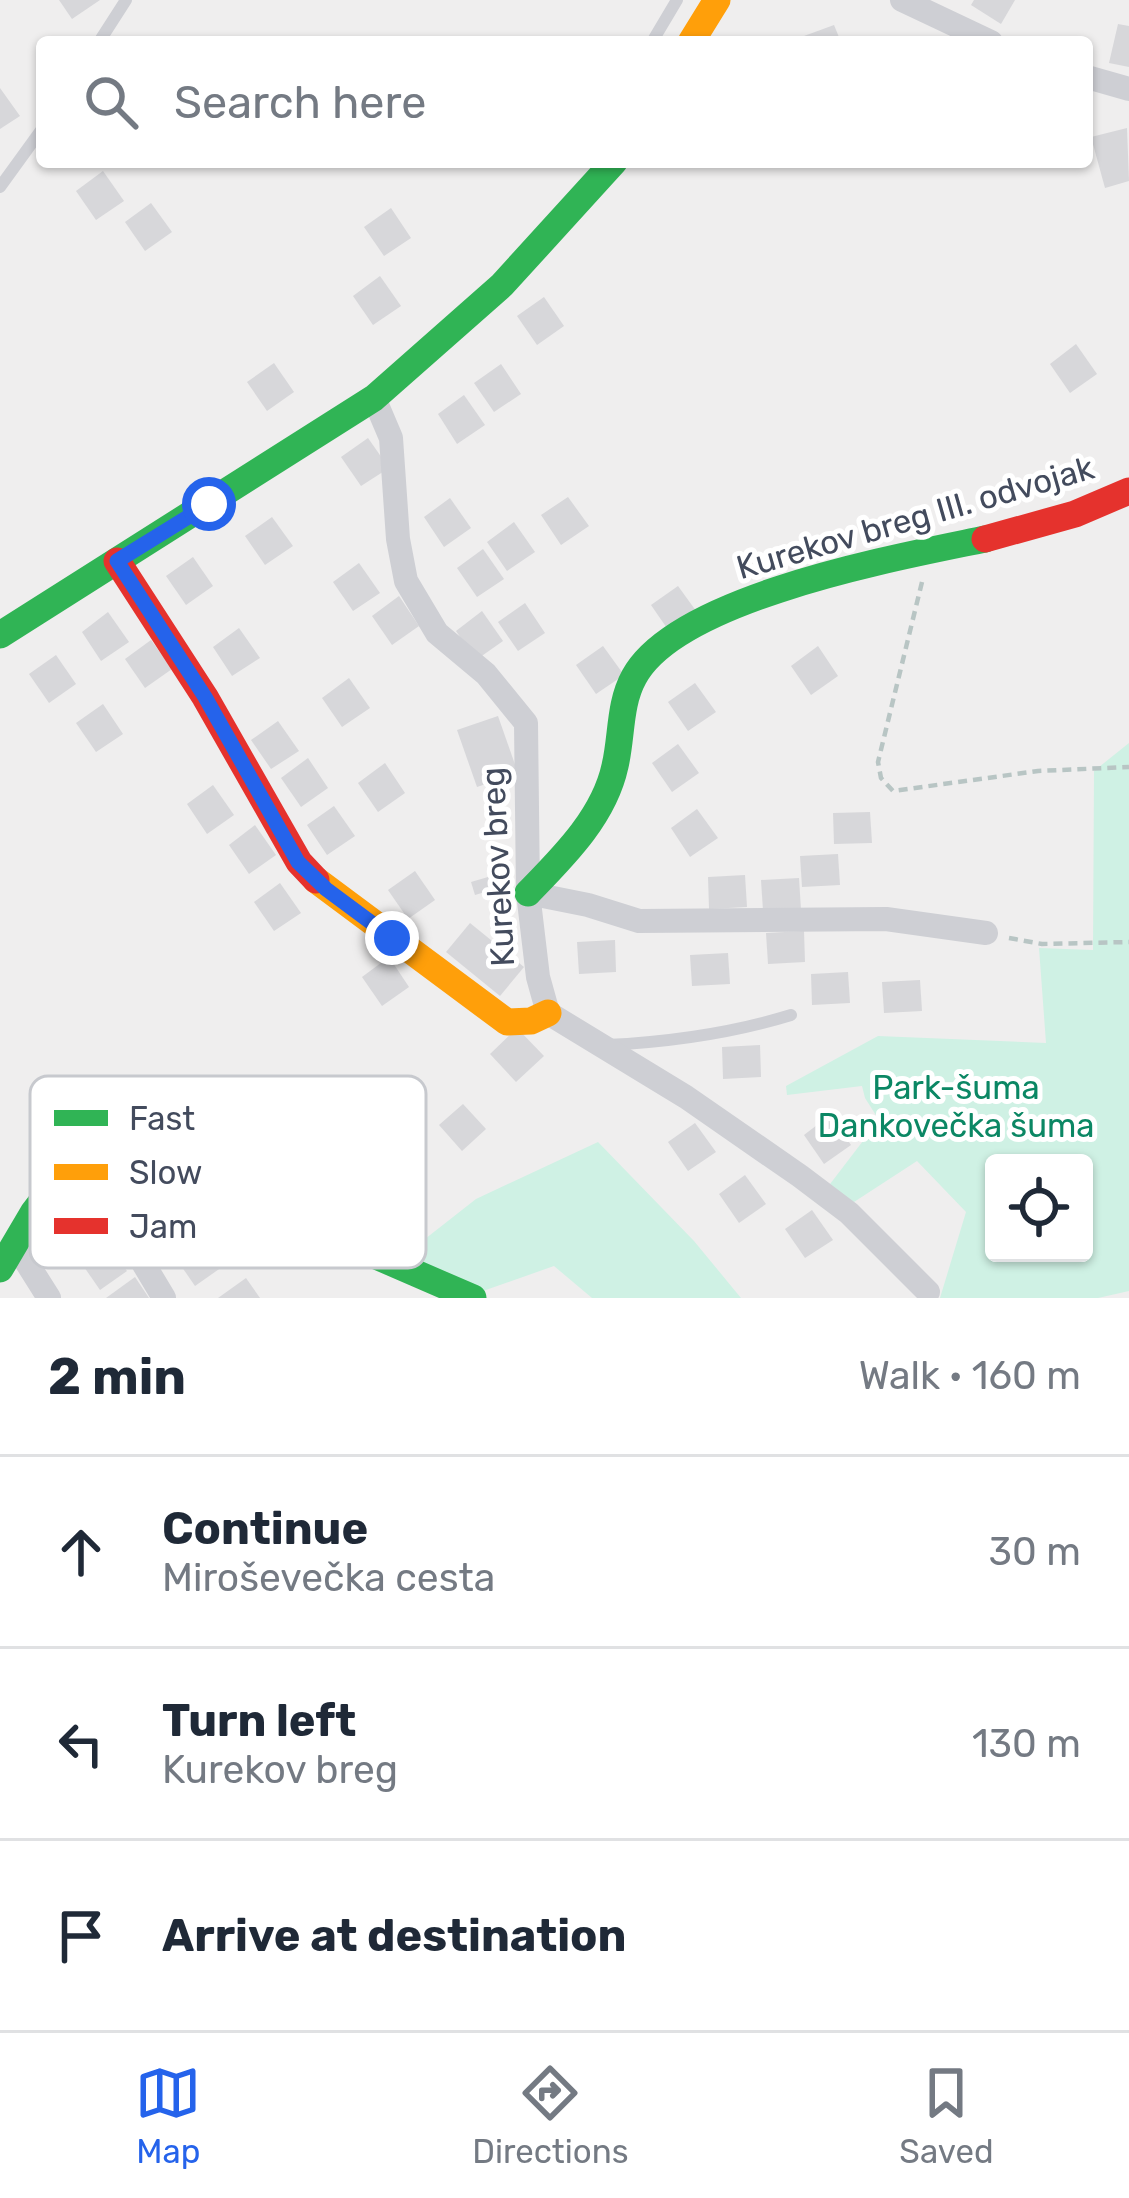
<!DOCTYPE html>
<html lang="en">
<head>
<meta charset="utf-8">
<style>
	body { margin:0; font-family:Rubik,sans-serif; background:#f2f2f3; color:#1f2937 }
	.controls { position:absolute; right:36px; bottom:36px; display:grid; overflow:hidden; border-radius:12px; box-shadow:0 3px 9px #0004 }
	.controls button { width:108px; height:108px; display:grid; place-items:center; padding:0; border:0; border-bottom:3px solid #e0e1e3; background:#fff; color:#1f2937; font:60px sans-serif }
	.stop { position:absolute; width:36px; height:36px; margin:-27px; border:9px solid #2563eb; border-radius:50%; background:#fff }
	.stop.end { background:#2563eb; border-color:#fff; box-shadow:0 3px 12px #0008 }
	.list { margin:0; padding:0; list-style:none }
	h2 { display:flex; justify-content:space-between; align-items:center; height:156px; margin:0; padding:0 48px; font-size:51px }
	h2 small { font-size:39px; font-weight:400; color:#747a83 }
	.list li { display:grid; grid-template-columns:78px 1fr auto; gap:36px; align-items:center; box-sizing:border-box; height:192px; padding:0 48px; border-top:3px solid #e0e1e3 }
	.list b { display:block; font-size:45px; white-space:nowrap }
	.list p { margin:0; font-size:39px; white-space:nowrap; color:#747a83 }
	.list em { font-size:39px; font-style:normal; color:#747a83 }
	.icon { flex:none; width:66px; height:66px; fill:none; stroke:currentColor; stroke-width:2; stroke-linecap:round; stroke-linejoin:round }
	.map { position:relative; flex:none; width:1129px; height:1298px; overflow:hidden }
	.search { position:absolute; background:#fff; box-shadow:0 3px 9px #0004; left:36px; right:36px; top:36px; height:132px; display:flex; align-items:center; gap:30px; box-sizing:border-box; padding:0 42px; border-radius:12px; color:#747a83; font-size:45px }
	.sheet { height:732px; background:#fff }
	nav { display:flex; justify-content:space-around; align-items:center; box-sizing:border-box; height:168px; border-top:3px solid #e0e1e3; background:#fff; font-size:33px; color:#747a83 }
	nav a { display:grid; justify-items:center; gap:6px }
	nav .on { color:#2563eb }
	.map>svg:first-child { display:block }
	.green { fill:#cff1e4; fill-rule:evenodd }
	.building { fill:#d7d7da }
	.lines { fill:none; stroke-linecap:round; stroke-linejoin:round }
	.path { stroke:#b8c5c4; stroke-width:4.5; stroke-dasharray:9 6; stroke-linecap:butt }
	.lane { stroke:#cecfd4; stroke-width:12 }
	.street { stroke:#cecfd4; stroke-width:24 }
	.fast { stroke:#30b455; stroke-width:27 }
	.slow { stroke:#ff9f0a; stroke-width:27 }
	.jam { stroke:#e5322d; stroke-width:27 }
	.route { stroke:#2563eb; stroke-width:15 }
	.labels { text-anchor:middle; stroke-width:10; stroke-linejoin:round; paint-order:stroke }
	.street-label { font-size:33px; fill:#434b5d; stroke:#fff }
	.park-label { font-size:33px; fill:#0b8764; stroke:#fff }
	.key { fill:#fff; stroke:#c7c9ce; stroke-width:3 }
	.key-label { font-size:33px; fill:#434b5d }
</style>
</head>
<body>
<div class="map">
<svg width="1129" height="1298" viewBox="0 0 1129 1298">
	<rect width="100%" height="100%" fill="#efeeee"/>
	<g class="green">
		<path d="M1129,743V1291L1098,1298H940L966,1212L917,1161L854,1202L827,1188L879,1120L865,1098L862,1086L787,1095L786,1086L878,1036L1046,1043L1039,948L1093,950L1094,771ZM994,1163H1084V1253H994Z"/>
		<path d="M598,1142L694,1241L741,1298H592L554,1266L480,1292L402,1257L476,1199Z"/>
	</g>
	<g class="building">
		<path d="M59,0H100L72,19Z"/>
		<path d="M974,0H1015L1001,24L971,5Z"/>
		<path d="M1118,24L1129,26V67L1109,63Z"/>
		<path d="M834,25L841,42H806L804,36Z"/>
		<path d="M0,88L20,116L0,129Z"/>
		<path d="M1127,128L1129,181L1105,188L1091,137Z"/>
		<path d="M103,171L124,201L96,220L76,191Z"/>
		<path d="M151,203L172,232L145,251L125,222Z"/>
		<path d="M391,208L411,238L384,256L364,227Z"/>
		<path d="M380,276L401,306L373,325L353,296Z"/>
		<path d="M544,297L564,326L537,345L517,316Z"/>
		<path d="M1076,344L1097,374L1070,393L1050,364Z"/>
		<path d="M274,363L294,392L267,411L247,382Z"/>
		<path d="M501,364L521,394L494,412L474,383Z"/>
		<path d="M464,395L485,425L457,444L438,414Z"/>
		<path d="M368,438L389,468L361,486L341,457Z"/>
		<path d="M568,497L589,526L561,545L541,515Z"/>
		<path d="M450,498L471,528L444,547L424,517Z"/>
		<path d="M272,517L293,546L265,565L245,536Z"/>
		<path d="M514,522L535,552L507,571L487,542Z"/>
		<path d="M483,549L504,579L477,597L457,568Z"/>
		<path d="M193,557L213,586L186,605L166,576Z"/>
		<path d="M359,563L380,593L353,611L333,582Z"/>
		<path d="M678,586L699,615L671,634L651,605Z"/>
		<path d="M399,596L419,626L392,645L372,616Z"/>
		<path d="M525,603L545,633L518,651L498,622Z"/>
		<path d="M482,611L503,641L476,660L456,631Z"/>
		<path d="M108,612L129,642L101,661L82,632Z"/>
		<path d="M239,628L260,658L232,676L213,647Z"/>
		<path d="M151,640L172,669L145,688L125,659Z"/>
		<path d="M603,646L624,675L596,694L576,665Z"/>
		<path d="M818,646L838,676L811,695L791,666Z"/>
		<path d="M56,655L76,684L49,703L29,674Z"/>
		<path d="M349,678L370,708L342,727L322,698Z"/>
		<path d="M695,683L716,712L688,731L668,702Z"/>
		<path d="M103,704L123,734L96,752L76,723Z"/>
		<path d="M498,716L518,773L477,787L457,730Z"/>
		<path d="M278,721L299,751L271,769L251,740Z"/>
		<path d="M678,744L699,773L672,792L652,763Z"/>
		<path d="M308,758L328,788L301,807L281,778Z"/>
		<path d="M385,763L405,793L378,812L358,783Z"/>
		<path d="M213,785L234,815L207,834L187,804Z"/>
		<path d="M334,806L355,836L327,855L307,825Z"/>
		<path d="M697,809L718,838L690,857L671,828Z"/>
		<path d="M870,812L872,843L834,844L833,813Z"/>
		<path d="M255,825L276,855L249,874L229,845Z"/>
		<path d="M838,854L840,885L802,887L800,856Z"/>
		<path d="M415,871L435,900L408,919L388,890Z"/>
		<path d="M505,872L509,885L475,895L471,882Z"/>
		<path d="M745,875L747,907L709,909L708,877Z"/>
		<path d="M799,878L801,910L763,911L761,880Z"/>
		<path d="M280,883L301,913L274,931L254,902Z"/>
		<path d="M470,923L524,967L500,996L446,952Z"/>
		<path d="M804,931L805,962L768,964L766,933Z"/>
		<path d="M615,940L616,972L579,974L577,942Z"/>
		<path d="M728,953L730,984L692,986L690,955Z"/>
		<path d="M389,957L409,987L382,1006L362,977Z"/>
		<path d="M848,972L850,1003L812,1005L811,974Z"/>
		<path d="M920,980L922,1011L884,1013L882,982Z"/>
		<path d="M517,1028L544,1056L516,1082L490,1054Z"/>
		<path d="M760,1045L761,1077L723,1079L722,1047Z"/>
		<path d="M463,1104L486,1129L462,1151L439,1125Z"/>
		<path d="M830,1115L851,1145L824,1164L804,1135Z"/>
		<path d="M695,1123L716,1152L688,1171L668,1142Z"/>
		<path d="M745,1175L766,1204L739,1223L719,1194Z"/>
		<path d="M812,1210L833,1240L805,1258L785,1229Z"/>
		<path d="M201,1238L222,1267L195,1286L175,1257Z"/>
		<path d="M106,1242L127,1271L100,1290L80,1261Z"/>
		<path d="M135,1277L149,1298H106Z"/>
		<path d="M246,1278L260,1298H218Z"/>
	</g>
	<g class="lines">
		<g class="path">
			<path d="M922,582L878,762L881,778L893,791L1038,771L1129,767"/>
			<path d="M1009,938L1042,944L1129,942"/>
		</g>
		<g class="lane">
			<path d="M99,42L126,0"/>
			<path d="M652,42L677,0"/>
			<path d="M0,187L42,129"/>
			<path d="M606,1045C670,1042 729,1034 791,1015"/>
		</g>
		<g class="street">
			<path d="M902,0L991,42"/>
			<path d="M1087,77L1129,89"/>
			<path d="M374,398L391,438L398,539L406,581L437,633L486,674L526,723L528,893L538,977L548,1013L686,1097L800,1176L849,1213L928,1292"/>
			<path d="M528,893L588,905L639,921L886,919L986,933"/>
			<path d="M78,1154L164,1298"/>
			<path d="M15,1244L49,1298"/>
		</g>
		<g class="fast">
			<path d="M0,635L374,398L502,285L614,162"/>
			<path d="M528,893C563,857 604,817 615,766C622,737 619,704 634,677C677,597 899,557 985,539"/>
			<path d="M0,1269L33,1213L105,1119L148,1103L211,1160L300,1223L473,1298"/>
		</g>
		<g class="slow">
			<path d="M691,42L717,0"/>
			<path d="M316,880L507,1022L531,1021L548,1013"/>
		</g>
		<g class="jam">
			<path d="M985,539L1075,514L1129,491"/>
			<path d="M117,561L205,697L299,862L316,880"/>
		</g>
	</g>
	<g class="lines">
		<path class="route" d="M209,504L117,561L205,697L298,862L326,889L392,938"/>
	</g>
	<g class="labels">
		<g class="street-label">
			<text transform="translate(915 517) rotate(-16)" y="12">Kurekov breg III. odvojak</text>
			<text transform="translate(497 867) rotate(-93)" y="12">Kurekov breg</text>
		</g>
		<g class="park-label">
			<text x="956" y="1099">Park-šuma<tspan x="956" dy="38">Dankovečka šuma</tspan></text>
		</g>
	</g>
	<rect x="30" y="1076" width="396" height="192" rx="18" class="key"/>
	<rect x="54" y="1110" width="54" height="16" fill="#30b455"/>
	<rect x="54" y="1164" width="54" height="16" fill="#ff9f0a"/>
	<rect x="54" y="1218" width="54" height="16" fill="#e5322d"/>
	<g class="key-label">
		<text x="129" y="1130">Fast</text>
		<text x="129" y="1184">Slow</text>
		<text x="129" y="1238">Jam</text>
	</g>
</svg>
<div class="controls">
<button><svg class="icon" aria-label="locate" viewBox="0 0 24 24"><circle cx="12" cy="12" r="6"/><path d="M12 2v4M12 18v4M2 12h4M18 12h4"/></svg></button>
</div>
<div class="stop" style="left:209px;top:504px"></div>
<div class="stop end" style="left:392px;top:938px"></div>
<div class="search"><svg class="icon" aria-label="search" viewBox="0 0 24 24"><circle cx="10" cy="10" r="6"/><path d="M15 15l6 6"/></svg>Search here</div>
</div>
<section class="sheet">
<h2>2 min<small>Walk · 160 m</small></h2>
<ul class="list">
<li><svg class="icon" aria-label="ahead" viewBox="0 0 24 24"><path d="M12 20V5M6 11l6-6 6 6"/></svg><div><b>Continue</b><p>Miroševečka cesta</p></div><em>30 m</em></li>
<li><svg class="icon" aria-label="left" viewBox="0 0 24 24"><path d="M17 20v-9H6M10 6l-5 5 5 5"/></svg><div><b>Turn left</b><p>Kurekov breg</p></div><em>130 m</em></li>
<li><svg class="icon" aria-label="arrive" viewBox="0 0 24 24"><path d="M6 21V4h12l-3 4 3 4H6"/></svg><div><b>Arrive at destination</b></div></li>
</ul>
</section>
<nav>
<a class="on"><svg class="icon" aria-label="map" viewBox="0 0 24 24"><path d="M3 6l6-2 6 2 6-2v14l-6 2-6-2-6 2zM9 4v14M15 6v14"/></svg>Map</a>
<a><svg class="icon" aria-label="directions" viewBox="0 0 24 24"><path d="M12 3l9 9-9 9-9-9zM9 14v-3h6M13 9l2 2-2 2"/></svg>Directions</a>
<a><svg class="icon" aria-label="saved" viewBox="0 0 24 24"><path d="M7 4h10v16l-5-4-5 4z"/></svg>Saved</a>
</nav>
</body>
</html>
